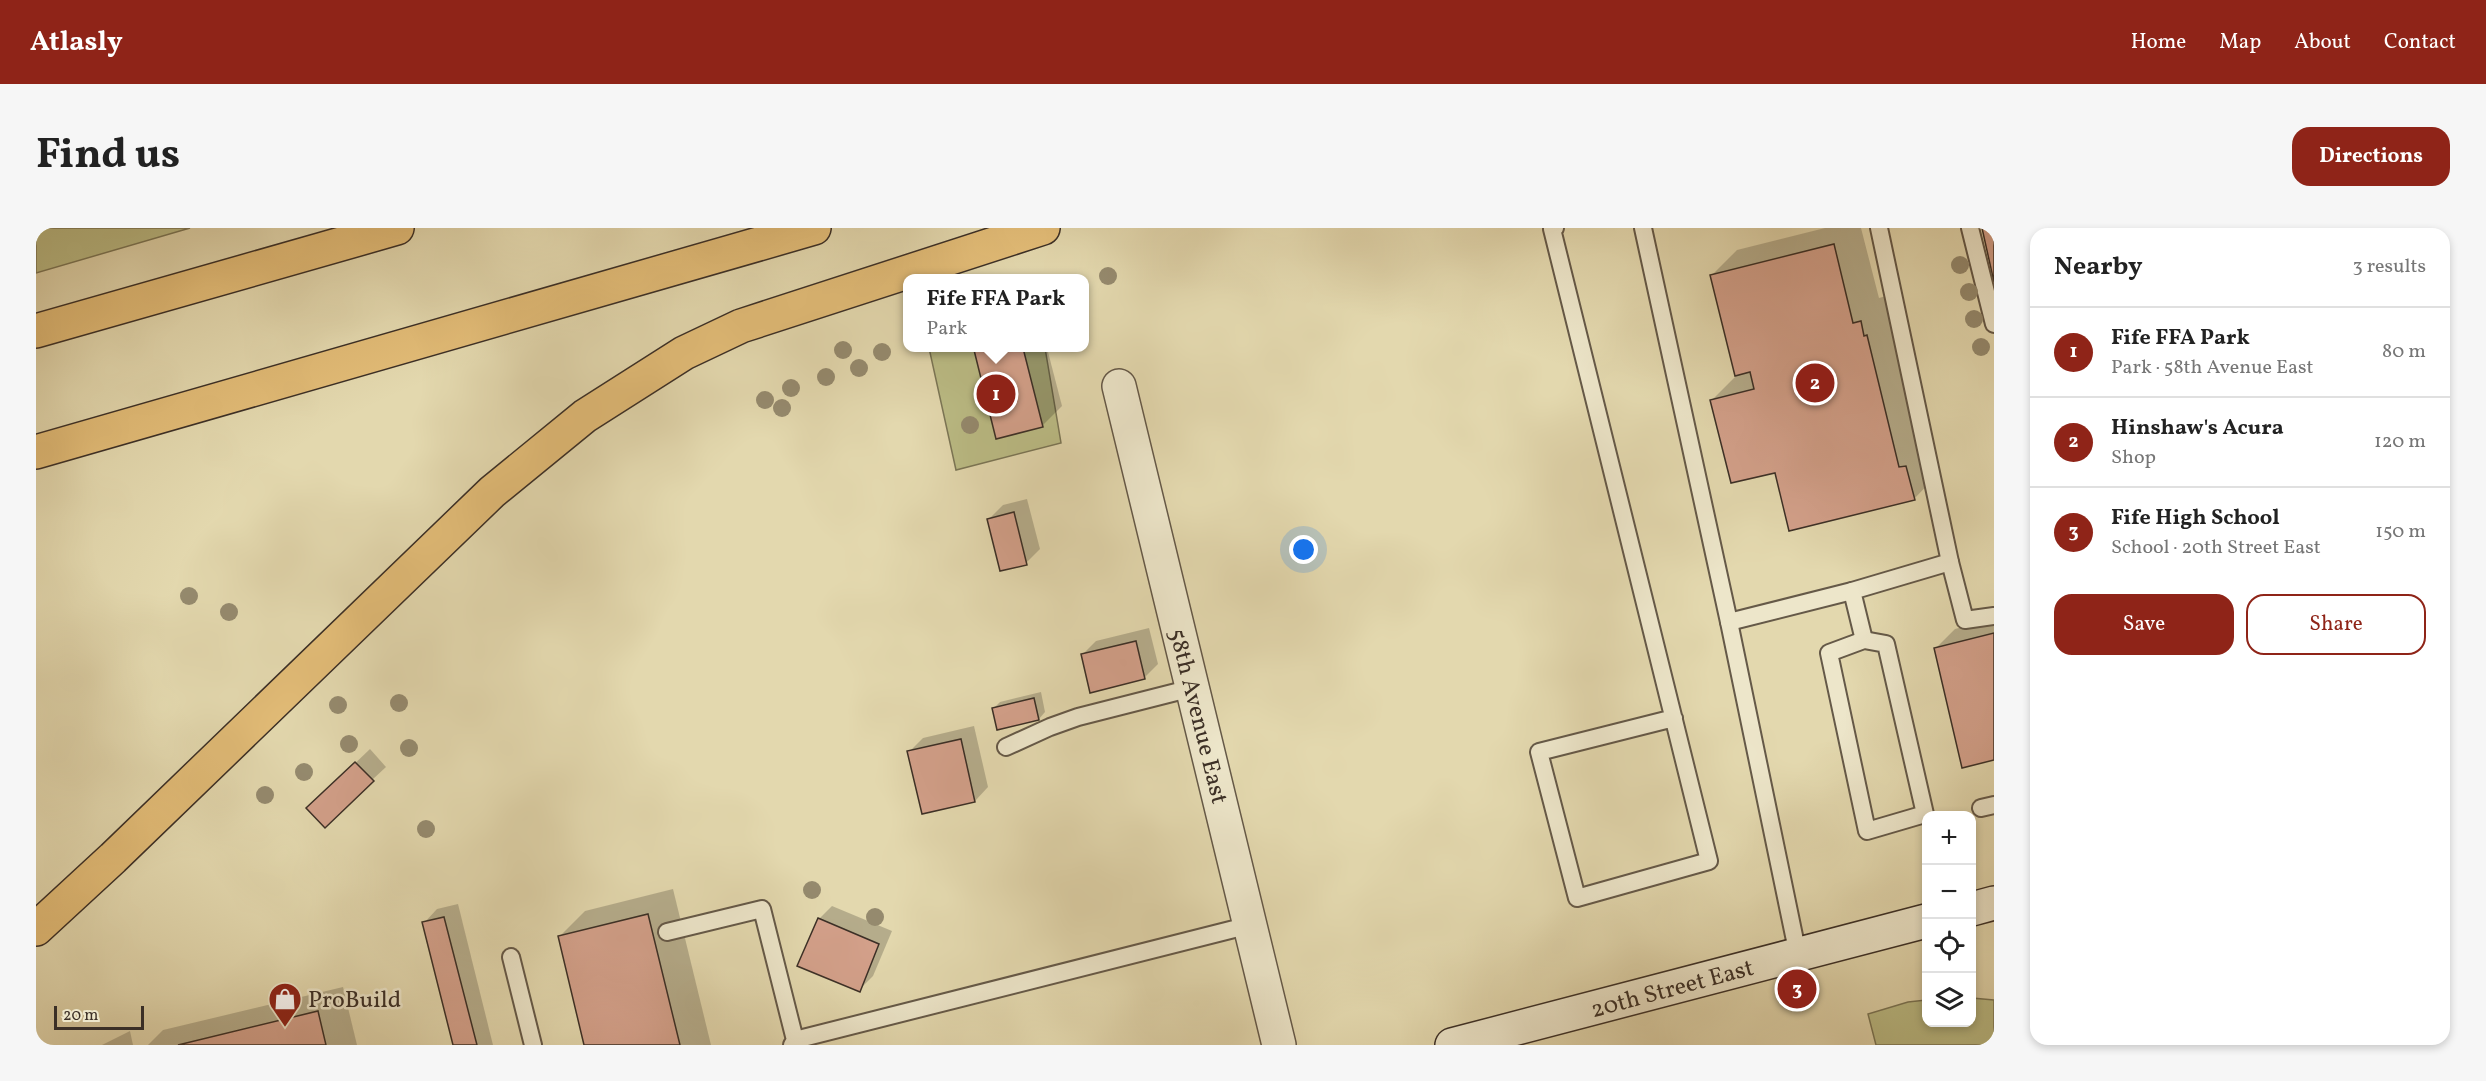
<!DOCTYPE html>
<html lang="en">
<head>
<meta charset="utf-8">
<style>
	body { margin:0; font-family:Vollkorn,serif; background:#f6f6f6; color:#222 }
	.controls { position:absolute; right:18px; bottom:18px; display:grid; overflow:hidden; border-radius:12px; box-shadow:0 3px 9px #0003 }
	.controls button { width:54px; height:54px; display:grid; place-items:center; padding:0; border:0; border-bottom:2px solid #e0e0e0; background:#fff; color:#222; font:30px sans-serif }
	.scale { position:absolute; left:18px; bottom:15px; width:90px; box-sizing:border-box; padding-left:6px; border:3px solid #3b2f26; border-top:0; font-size:16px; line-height:21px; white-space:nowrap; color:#3b2f26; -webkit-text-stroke:4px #ede6ca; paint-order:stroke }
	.you { position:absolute; left:1268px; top:322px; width:21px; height:21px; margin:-15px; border:4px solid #fff; border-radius:50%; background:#1a73e8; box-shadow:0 0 0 9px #1a73e833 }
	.badge { display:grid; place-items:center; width:39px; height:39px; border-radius:50%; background:#8f2418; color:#fff; font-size:20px; font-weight:700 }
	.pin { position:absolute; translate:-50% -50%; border:3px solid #fff; box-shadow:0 2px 6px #0006 }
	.popup { position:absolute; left:867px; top:46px; width:186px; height:78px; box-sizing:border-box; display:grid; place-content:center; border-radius:12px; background:#fff; filter:drop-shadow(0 2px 4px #0005); font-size:20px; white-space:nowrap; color:#767676 }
	.popup b { font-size:22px; color:#222 }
	.popup::after { content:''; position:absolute; left:50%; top:100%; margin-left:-12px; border:12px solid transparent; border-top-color:#fff }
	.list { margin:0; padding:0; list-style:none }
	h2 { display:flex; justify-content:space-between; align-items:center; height:78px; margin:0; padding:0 24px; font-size:26px }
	h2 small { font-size:20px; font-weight:400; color:#767676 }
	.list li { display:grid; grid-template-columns:39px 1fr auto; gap:18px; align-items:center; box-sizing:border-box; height:90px; padding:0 24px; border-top:2px solid #e0e0e0 }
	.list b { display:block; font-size:22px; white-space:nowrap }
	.list p { margin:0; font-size:20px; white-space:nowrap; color:#767676 }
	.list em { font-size:20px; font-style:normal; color:#767676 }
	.actions { display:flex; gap:12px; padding:18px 24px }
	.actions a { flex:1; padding:14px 0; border:2px solid #8f2418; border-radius:18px; text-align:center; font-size:21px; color:#8f2418 }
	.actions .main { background:#8f2418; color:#fff }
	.icon { flex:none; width:33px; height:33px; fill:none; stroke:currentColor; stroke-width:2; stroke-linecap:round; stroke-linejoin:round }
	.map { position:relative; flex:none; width:1958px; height:817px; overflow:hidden; border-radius:18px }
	header { display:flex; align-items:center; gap:36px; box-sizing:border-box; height:84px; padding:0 30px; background:#8f2418; color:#fff }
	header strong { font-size:28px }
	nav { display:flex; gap:33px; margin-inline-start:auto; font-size:21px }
	.intro { display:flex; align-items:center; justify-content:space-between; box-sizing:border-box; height:144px; padding:0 36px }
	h1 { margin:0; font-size:42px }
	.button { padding:15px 27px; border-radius:18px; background:#8f2418; color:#fff; font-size:21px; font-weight:700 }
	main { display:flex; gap:36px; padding:0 36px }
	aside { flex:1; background:#fff; border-radius:18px; box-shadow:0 3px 9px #0003 }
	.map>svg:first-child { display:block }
	.green { fill:#bbbc85; stroke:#7b7656; stroke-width:1.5 }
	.shadow { fill:#0003 }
	.building { fill:#d3a08a; stroke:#3b2f26; stroke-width:1.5 }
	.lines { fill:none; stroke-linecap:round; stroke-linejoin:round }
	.service-casing { stroke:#655948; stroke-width:20 }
	.minor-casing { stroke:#655948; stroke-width:36 }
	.secondary-casing { stroke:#3b2f26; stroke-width:36 }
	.motorway-casing { stroke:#3b2f26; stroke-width:36 }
	.service { stroke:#ede6ca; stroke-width:16 }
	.minor { stroke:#ede6ca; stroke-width:33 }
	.secondary { stroke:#ede6ca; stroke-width:33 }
	.motorway { stroke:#e2bc77; stroke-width:33 }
	.tree { fill:#958a6e }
	.labels { text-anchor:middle; stroke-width:5; stroke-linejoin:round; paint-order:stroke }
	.street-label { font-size:24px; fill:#3b2f26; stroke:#ede6ca }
	.poi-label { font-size:24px; fill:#3b2f26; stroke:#ede6ca; text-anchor:start }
</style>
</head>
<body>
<header>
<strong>Atlasly</strong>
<nav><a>Home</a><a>Map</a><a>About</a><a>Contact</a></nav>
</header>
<div class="intro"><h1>Find us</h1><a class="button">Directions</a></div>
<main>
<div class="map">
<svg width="1958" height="817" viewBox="0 0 1958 817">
	<rect width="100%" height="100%" fill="#e3d8ae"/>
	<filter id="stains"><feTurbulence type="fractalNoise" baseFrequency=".00333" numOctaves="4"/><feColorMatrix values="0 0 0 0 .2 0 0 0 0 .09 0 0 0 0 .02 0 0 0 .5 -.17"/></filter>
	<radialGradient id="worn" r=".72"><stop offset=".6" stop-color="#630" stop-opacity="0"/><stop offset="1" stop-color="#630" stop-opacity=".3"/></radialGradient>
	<g class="green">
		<path d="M0,0H154L0,45Z"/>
		<path d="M893,120H1009L1025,215L920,242Z"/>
		<path d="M1936,770L1958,772V817H1840L1832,786L1872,774L1890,772V794H1936Z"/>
	</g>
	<g class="shadow">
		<path d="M1789,0H1825L1843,70L1850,68L1903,245L1878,271L1740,243L1676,172L1701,147L1676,47L1701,22Z"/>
		<path d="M943,120H1011L1026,178L1006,198L940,123Z"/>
		<path d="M991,271L1004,321L990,335L953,291L967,277Z"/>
		<path d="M1958,391V530L1899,421L1919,401Z"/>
		<path d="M1113,400L1122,436L1108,450L1046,427L1060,413Z"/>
		<path d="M1005,464L1009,484L1003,491L958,480L964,474Z"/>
		<path d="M938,498L952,559L939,573L887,585L873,524L887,510Z"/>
		<path d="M334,521L350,539L336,552L286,567Z"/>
		<path d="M637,661L675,817H550L523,709L549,683Z"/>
		<path d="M422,676L457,817H418L388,695L401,681Z"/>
		<path d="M796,678L856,703L837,748L823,762L783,691Z"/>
		<path d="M307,759L321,817H112L127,802Z"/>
		<path d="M94,803L97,817H66Z"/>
	</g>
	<g class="building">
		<path d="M1946,0H1958V54Z"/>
		<path d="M1798,16L1817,95L1825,93L1828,108L1831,107L1863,239L1870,238L1879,272L1753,303L1739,245L1695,255L1674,172L1718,161L1714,144L1699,148L1674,47Z"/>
		<path d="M949,120H987L1007,199L960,211L938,122Z"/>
		<path d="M978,284L991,337L964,343L951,291Z"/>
		<path d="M1958,405V532L1926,540L1898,420Z"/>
		<path d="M1100,413L1109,451L1054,465L1045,426Z"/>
		<path d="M998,470L1003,492L961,502L956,480Z"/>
		<path d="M925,511L939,574L886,586L871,523Z"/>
		<path d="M319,534L338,553L289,600L270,580Z"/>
		<path d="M612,686L644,817H548L522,708Z"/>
		<path d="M408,689L441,817H417L386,694Z"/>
		<path d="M782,690L843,716L824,764L761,738Z"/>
		<path d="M282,783L290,817H142Z"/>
	</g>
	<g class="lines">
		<g class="service-casing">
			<g id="service">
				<path d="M1519,0L1516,1L1673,633L1541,670L1503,524L1638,490"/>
				<path d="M1607,0L1693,394L1762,727"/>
				<path d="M1934,0L1958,96"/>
				<path d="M1914,334L1929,392L1958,388"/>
				<path d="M1693,394L1816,363"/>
				<path d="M1828,412L1816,363L1914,334L1843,0"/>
				<path d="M1828,412L1850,416L1889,586L1831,603L1793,425Z"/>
				<path d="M970,519L1014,499L1042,489L1156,460"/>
				<path d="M1945,580L1958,577"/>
				<path d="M631,704L726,681L759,812L756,817"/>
				<path d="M475,729L497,817"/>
				<path d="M759,812L1214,697"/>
			</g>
		</g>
		<g class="minor-casing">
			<path id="minor" d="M1083,158L1243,817"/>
		</g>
		<g class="secondary-casing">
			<g id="secondary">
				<path d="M1936,681L1958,675"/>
				<path d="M1416,817L1890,693"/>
			</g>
		</g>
		<g class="motorway-casing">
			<g id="motorway">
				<path d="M0,103L361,0"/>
				<path d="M0,224L778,0"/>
				<path d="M0,701L77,630L456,264L549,188L648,125L705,98L1007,0"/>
			</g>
		</g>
		<use href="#service" class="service"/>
		<use href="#minor" class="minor"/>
		<use href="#secondary" class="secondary"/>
		<use href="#motorway" class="motorway"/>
	</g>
	<g class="tree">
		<circle cx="1924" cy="37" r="9"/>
		<circle cx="1072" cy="48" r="9"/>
		<circle cx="1933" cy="64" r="9"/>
		<circle cx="1938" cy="91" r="9"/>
		<circle cx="1945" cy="119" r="9"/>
		<circle cx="807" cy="122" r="9"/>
		<circle cx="846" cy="124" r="9"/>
		<circle cx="823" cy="140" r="9"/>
		<circle cx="790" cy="149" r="9"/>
		<circle cx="755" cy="160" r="9"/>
		<circle cx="729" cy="172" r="9"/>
		<circle cx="746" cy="180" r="9"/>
		<circle cx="934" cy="197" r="9"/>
		<circle cx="153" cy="368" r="9"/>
		<circle cx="193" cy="384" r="9"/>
		<circle cx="363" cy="475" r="9"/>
		<circle cx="302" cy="477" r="9"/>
		<circle cx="313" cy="516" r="9"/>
		<circle cx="373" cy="520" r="9"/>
		<circle cx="268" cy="544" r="9"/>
		<circle cx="229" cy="567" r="9"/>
		<circle cx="390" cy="601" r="9"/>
		<circle cx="776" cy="662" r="9"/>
		<circle cx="839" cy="689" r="9"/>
	</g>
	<defs>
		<g id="shop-pin" transform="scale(1.725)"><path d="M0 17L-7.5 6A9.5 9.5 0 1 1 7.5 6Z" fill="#8f2418" stroke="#ede6ca"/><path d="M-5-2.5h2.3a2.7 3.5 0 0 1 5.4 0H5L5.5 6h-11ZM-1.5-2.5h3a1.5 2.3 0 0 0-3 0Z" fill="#fff"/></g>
	</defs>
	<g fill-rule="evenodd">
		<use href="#shop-pin" x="249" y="771"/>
	</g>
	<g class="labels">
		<g class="street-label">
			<text transform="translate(1163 488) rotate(76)" y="8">58th Avenue East</text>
			<text transform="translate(1636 760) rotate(-15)" y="8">20th Street East</text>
		</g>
		<g class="poi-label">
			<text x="272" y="779">ProBuild</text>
		</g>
	</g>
	<rect width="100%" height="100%" filter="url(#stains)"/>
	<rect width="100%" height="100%" fill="url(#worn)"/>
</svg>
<div class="controls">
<button>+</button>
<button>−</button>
<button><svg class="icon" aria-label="locate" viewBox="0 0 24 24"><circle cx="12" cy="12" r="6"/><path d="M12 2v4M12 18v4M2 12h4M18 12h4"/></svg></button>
<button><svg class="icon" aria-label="layers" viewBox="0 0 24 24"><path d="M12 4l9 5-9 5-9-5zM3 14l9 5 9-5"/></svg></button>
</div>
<div class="scale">20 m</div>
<div class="you"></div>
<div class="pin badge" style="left:960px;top:166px">1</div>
<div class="popup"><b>Fife FFA Park</b>Park</div>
<div class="pin badge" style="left:1779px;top:155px">2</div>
<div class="pin badge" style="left:1761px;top:761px">3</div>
</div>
<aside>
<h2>Nearby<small>3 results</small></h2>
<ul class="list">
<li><span class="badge">1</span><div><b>Fife FFA Park</b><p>Park · 58th Avenue East</p></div><em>80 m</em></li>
<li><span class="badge">2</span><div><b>Hinshaw's Acura</b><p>Shop</p></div><em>120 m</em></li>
<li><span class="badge">3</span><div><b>Fife High School</b><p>School · 20th Street East</p></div><em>150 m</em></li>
</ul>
<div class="actions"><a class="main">Save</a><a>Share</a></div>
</aside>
</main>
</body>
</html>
